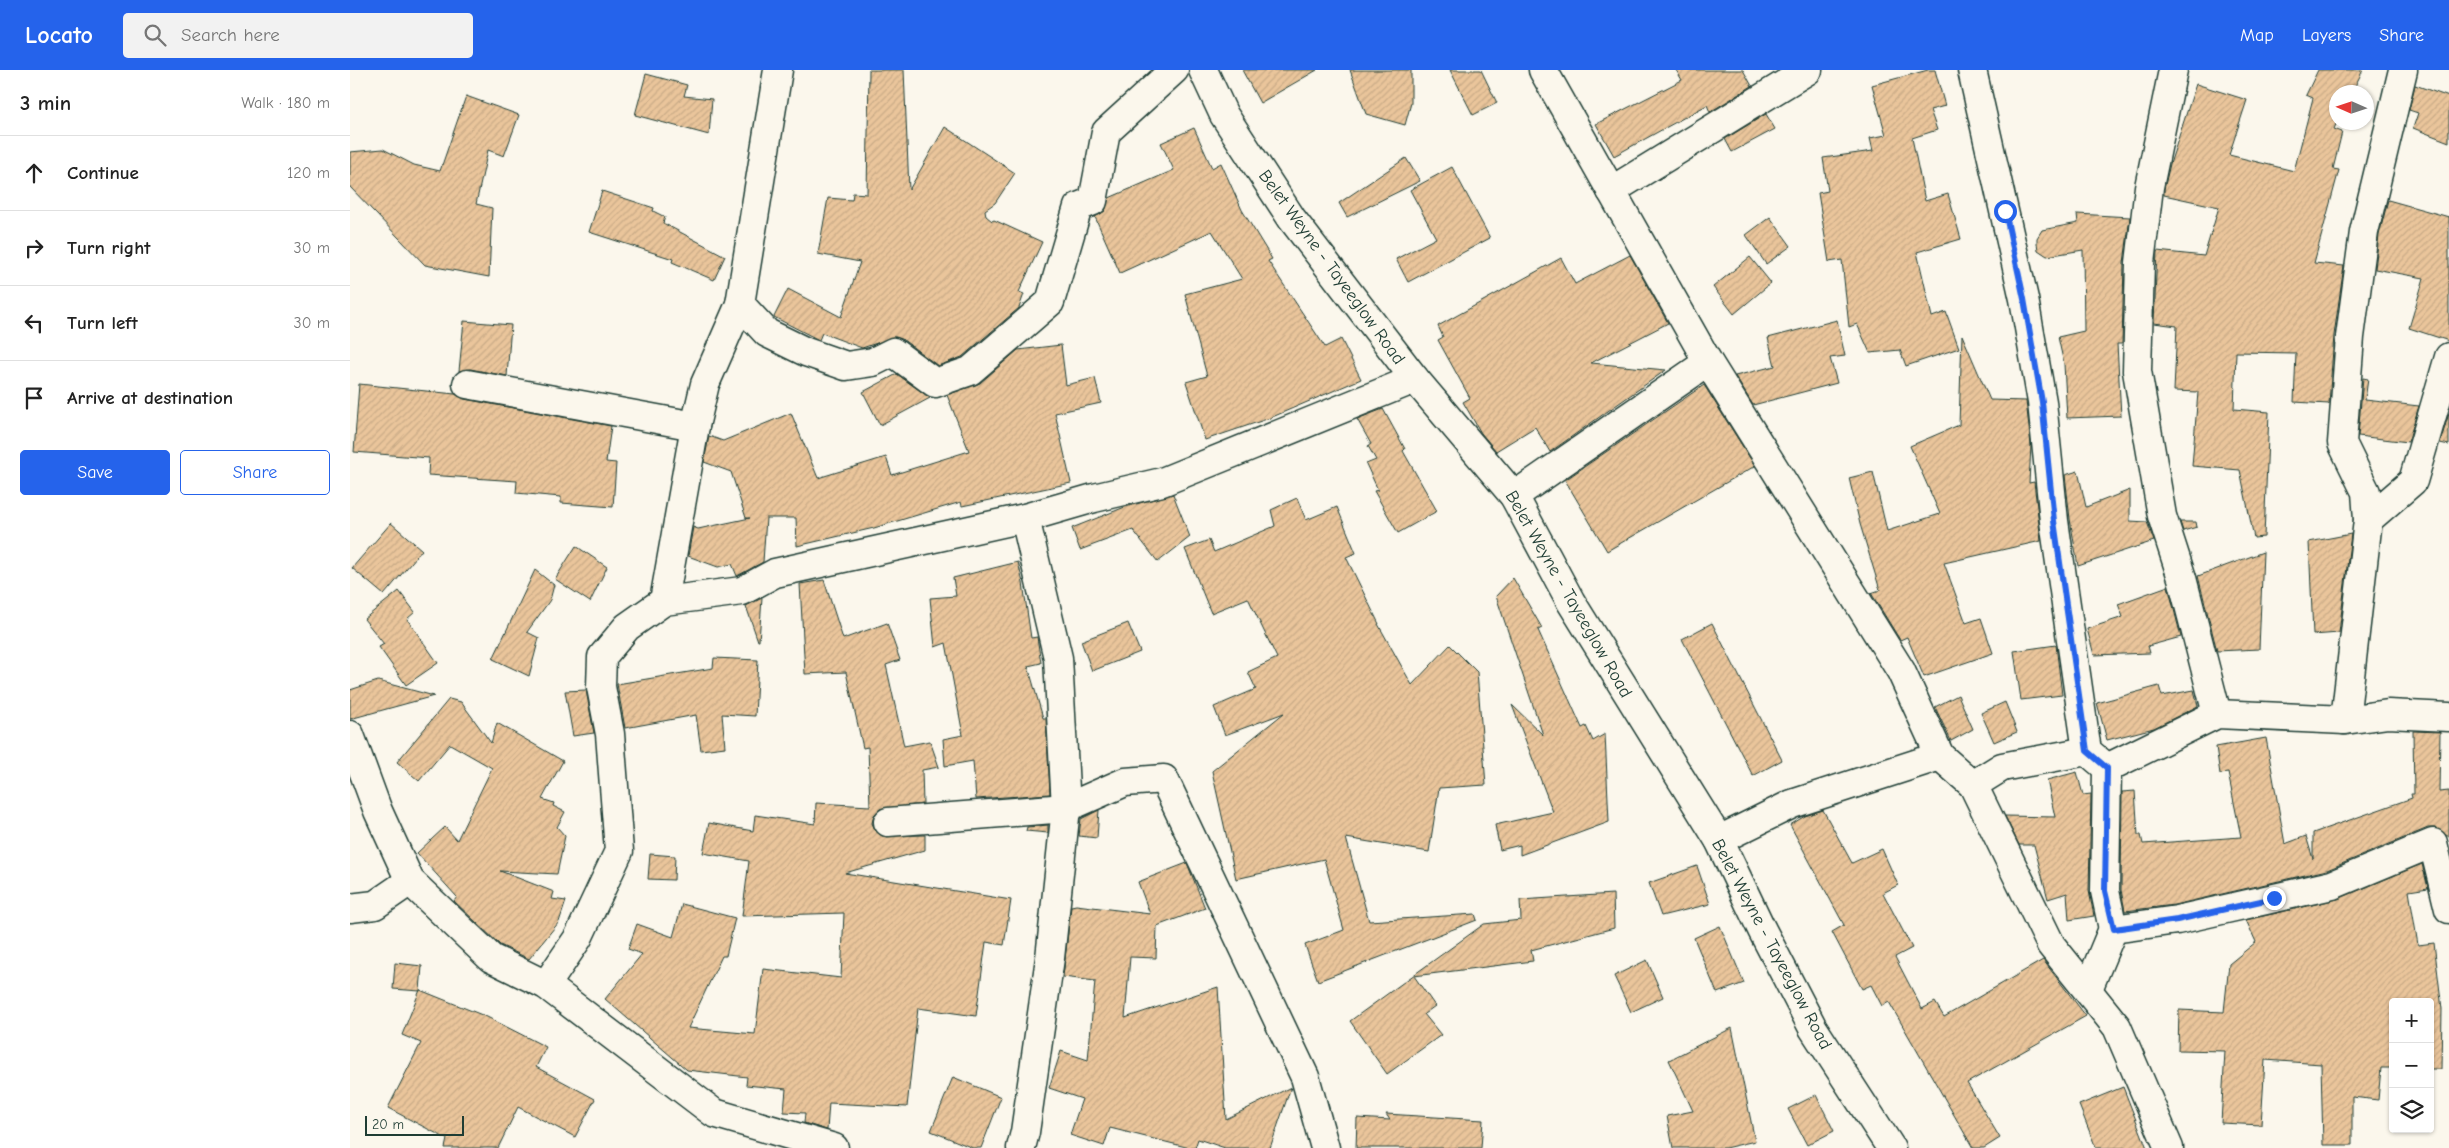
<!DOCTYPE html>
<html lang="en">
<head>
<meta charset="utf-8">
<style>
	body { margin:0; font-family:"Comic Neue",sans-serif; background:#f2f2f2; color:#222 }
	.controls { position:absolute; right:15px; bottom:15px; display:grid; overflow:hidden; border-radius:5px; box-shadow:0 1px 4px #0004 }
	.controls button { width:45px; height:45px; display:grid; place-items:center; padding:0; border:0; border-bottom:1px solid #e0e0e0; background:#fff; color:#222; font:25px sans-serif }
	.compass { position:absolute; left:1979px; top:15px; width:45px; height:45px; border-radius:50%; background:#fff; box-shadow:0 1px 4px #0004; rotate:273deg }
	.scale { position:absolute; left:15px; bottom:12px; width:99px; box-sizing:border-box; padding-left:5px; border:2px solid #1f3d34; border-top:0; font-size:14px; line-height:18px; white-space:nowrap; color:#1f3d34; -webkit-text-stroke:4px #fbf7ec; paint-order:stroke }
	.stop { position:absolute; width:15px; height:15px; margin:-11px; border:4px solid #2563eb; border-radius:50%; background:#fff }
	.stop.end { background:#2563eb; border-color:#fff; box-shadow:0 1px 5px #0008 }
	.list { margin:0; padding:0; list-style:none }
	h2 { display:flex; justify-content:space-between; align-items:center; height:65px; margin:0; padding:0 20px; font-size:21px }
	h2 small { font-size:16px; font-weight:400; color:#767676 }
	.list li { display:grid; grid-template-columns:32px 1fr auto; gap:15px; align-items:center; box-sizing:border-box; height:75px; padding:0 20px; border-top:1px solid #e0e0e0 }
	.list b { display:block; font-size:19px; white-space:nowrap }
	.list em { font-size:16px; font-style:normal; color:#767676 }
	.actions { display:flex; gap:10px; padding:15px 20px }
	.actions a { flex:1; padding:11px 0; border:1px solid #2563eb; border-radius:5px; text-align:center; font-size:18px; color:#2563eb }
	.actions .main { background:#2563eb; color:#fff }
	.icon { flex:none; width:28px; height:28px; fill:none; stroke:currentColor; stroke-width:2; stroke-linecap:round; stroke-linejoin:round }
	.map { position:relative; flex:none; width:2099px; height:1078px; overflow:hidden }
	header { display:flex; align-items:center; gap:30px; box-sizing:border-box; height:70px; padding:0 25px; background:#2563eb; color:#fff }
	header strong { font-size:24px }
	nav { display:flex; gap:28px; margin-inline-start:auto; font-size:18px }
	.search { width:350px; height:45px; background:#f2f2f2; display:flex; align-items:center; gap:12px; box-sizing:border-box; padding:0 18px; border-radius:5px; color:#767676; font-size:19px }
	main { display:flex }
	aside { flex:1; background:#fff }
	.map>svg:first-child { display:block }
	.building { fill:url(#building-hatch); stroke:#1f3d34 }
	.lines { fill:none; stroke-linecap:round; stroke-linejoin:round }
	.street-casing { stroke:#1f3d34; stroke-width:31 }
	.secondary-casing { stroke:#1f3d34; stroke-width:31 }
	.street { stroke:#fbf7ec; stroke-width:28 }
	.secondary { stroke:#fbf7ec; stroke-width:28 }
	.route { stroke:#2563eb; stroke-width:6 }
	.labels { text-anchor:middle; stroke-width:4; stroke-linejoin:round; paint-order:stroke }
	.street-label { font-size:18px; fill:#1f3d34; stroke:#fbf7ec }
</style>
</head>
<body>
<header>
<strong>Locato</strong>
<div class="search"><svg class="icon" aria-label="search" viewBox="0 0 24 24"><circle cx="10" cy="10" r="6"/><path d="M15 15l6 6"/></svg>Search here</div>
<nav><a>Map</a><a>Layers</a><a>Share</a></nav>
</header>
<main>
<aside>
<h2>3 min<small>Walk · 180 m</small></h2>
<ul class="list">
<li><svg class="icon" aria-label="ahead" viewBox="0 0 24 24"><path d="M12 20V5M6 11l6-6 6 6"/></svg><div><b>Continue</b></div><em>120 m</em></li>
<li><svg class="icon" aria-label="right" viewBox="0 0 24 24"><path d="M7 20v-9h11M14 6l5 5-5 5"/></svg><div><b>Turn right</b></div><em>30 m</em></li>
<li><svg class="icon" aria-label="left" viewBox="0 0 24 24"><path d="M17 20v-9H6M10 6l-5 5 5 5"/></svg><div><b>Turn left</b></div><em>30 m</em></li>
<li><svg class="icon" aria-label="arrive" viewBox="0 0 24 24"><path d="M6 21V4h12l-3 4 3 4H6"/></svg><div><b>Arrive at destination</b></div></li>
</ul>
<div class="actions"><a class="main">Save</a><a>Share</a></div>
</aside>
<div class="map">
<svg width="2099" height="1078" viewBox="0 0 2099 1078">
	<defs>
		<pattern id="building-hatch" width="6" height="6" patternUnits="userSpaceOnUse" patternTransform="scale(1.25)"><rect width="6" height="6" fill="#eac59b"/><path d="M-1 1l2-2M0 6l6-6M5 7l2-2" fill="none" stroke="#c8aa86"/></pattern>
	</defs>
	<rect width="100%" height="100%" fill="#fbf7ec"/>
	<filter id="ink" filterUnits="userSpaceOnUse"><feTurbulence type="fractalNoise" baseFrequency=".02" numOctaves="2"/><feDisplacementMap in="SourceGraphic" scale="10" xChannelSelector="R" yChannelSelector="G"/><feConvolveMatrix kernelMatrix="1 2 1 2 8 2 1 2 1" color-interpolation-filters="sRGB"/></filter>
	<g filter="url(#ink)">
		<g class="building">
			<path d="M519,0H554L559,120L595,57L665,103L645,133L635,140L636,146L642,151L644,150L692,172L669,222L674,224L669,238L612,287L588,296L552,269L545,267L512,278L472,263L469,270L424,247L438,219L491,247L510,192L468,184L478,128L502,130L503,123L517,124Z"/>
			<path d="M892,0H967L910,33Z"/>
			<path d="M1000,0H1061V33L1055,55L1016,44Z"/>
			<path d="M1100,0H1131L1147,33L1123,45Z"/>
			<path d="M1326,0H1393L1402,16L1360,42L1357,35L1264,86L1246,54L1332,10Z"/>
			<path d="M1578,0H1585L1595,36L1580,40L1587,60L1562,68L1575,131L1598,124L1611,169L1567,182L1582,247L1596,242L1609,278L1556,296L1550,280L1520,283L1507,254L1499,257L1492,190L1479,192L1468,123L1478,121L1473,88L1523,81L1520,68L1536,65L1522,15Z"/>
			<path d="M1968,0H2013L2002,22H1986L1987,52L1984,59L1992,62L1983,99L1989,100L1964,193L1994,196L1984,265L1979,334L1944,332L1946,283L1886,282L1884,339L1919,342L1914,467L1904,468L1890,400L1842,396L1848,322L1824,321L1827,256L1804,253L1807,181L1854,186L1869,137L1814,125V119L1820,94L1846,14L1897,30L1879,85L1944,101L1963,28L1956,25Z"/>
			<path d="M296,4L337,15L334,26L362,29L359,65L285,45Z"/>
			<path d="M2065,15L2099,27V72L2063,58L2068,43L2059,40Z"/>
			<path d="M116,26L169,45L154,86L138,80L126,134L142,138L139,207L75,195L0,117V82L33,79L64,95L90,101Z"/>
			<path d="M1416,44L1425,59L1382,82L1375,69Z"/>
			<path d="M844,58L862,98L871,93L892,140L922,189L918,191L975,277L991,269L1011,309L920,348L855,370L836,312L857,306L835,224L892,209L862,161L770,203L745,147L755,141L759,128L824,100L811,73Z"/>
			<path d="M1056,88L1070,111L997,147L989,133Z"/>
			<path d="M1102,97L1140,168L1058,212L1046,189L1086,168L1060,120Z"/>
			<path d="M252,121L304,138L303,141L315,147L313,153L375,186L364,210L322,192L323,189L239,162Z"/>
			<path d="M2038,130L2099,147V271L2059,258L2074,208L2025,199L2029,165Z"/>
			<path d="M1727,144L1780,147L1774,193L1772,274H1767L1771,346L1717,348L1714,294L1708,267L1734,261L1733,180L1697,186L1688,180L1687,173V168L1692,160L1728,153Z"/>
			<path d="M1420,147L1441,176L1416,194L1396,165Z"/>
			<path d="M1280,185L1318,253L1241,293L1316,300L1200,382L1185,357L1146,381L1131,363L1113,332L1120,328L1088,270L1093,267L1088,256L1211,188L1225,214Z"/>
			<path d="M1400,187L1421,213L1384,244L1363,217Z"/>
			<path d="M1487,250L1495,286L1480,288L1487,313L1403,335L1385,306L1425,296L1418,268Z"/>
			<path d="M114,251L161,255L157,306L120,299L109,301Z"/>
			<path d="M1612,265L1640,330L1676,331L1681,375L1679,413L1684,412L1691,471L1594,493L1616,553L1631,548L1643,583L1574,607L1557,567L1550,570L1521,523L1530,520L1510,454L1499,408L1523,402L1537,461L1590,444L1560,376L1609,355Z"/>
			<path d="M711,275L716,315L745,308L751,333L705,343L721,413L612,436L611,432L524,458L447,476L446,448H416L413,492L387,506L382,494L368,497L338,486L343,457L348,459L400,448H396L381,402L354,392L359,366L373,371L441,343L468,408L536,387L542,405L619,381L597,325L630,313L668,280Z"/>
			<path d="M547,304L580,328L530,355L513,322Z"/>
			<path d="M2013,308L2018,309L2015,330L2069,336L2058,372L2008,366Z"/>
			<path d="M9,314L105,324L114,329L261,356L256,392L266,393L263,437L211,433V427L166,423L167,411L78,405L79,388L4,382Z"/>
			<path d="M1354,315L1405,396L1257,481L1215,410Z"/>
			<path d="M1033,339L1055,379L1053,381L1087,441L1048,463L1024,421L1028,420L1016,394L1026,390L1018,376L1021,374L1007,349Z"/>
			<path d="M2099,343V375L2090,373Z"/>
			<path d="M1728,401L1736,437L1780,420V451L1797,452L1804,471L1728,496L1720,449L1715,405Z"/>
			<path d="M823,424L840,467L808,492L783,460L730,480L722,458L775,437Z"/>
			<path d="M947,428L956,450L987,437L1006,483L996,487L1029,554H1028L1062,615L1100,575L1127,602L1136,715L1089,718L1079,782L996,768L1019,851L1125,844L1127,850L968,911L955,875L994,860L974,789L886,809L862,701L934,643L875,665L864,637L906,619L898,602L927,588L898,528L861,543L835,479L859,470L864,482L925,456L921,440Z"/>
			<path d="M1830,452H1846L1847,457L1833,461Z"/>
			<path d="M41,453L72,480L34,525L2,498Z"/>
			<path d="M2001,464L1989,563L1963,565L1959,472Z"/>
			<path d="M226,476L257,497L240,532L205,509Z"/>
			<path d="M1913,482L1909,579L1867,581L1848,506Z"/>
			<path d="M668,492L673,513L681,568L687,567L691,593L678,596L693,648H696L700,724L626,729L623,691L595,696L593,669L613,665L596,573L585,577L580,528L606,526L603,508Z"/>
			<path d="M185,500L204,515L200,530L177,562L189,568L179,606L143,589Z"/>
			<path d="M1163,508L1192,558L1188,560L1232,658L1236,656L1243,671L1255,664L1259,752L1170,785V775L1150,780L1145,755L1203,742L1162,635L1193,665L1146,526Z"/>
			<path d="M474,510L493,569L537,553L550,590L536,595L554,676L580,671L589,697L572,700L573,734L530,739L524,745L522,753L525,760L532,766L575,765V780L495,803L661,830L654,875L636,872L626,946L568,938L557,1037L479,1033L477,1060L454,1053L455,1043L434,1042L436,1019L396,1015L397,1007L337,1000L255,929L292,884L278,879L287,854L323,867L332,834L385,848L376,886H372L338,958L405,964L413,899L491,908L494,843L392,846L399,791L353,783L359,753L403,761L405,745L465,754L466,733L520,736L518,677L513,678L496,602L455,604L450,514Z"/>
			<path d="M1818,516L1831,567L1798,576L1800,583L1744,585L1737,559L1773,547L1768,534Z"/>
			<path d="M49,521L65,542L57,549L88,593L56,615L29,577L34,574L14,549Z"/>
			<path d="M412,528L409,571H408L396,536Z"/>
			<path d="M778,553L790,582L742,601L731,571Z"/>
			<path d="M1362,553L1432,690L1403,706L1332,569Z"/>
			<path d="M1706,575L1712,625L1671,630L1664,581Z"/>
			<path d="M364,588L408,590L405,646L372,644L375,677L351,680L346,645L275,658L267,614L363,598Z"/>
			<path d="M28,611L84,626L0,649V620Z"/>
			<path d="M1809,616L1812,626L1844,620L1848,636L1804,658L1757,670L1747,633Z"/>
			<path d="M236,620L244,663L223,666L215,621Z"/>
			<path d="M1608,625L1623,659L1601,671L1585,637Z"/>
			<path d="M99,629L111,632L141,673L147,653L213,691L192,729L204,733L203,736L215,742L207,757L215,766L207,804L150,801L204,822L202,829L216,831L209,852L179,889L150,875L104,831L107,827L67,783L95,757L107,770L142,698L100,674L69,711L47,692Z"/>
			<path d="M1655,632L1667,662L1644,672L1631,643Z"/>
			<path d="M2063,661L2090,662L2089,722L2099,721V767L2086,758H2078L1977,800L1824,835L1775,841L1771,820L1772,722L1785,721L1788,765H1791L1793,774L1891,767L1878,703L1870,704L1866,677L1916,668L1935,774L1956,766L1963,789V763L2062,728L2061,724H2064Z"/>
			<path d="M1727,702L1733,725L1741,724L1739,821L1744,846L1719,850L1717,823L1698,829L1684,775H1669L1655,746L1705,747L1697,710Z"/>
			<path d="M749,740L747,768L729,766L731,749Z"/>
			<path d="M1473,740L1502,793L1532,779L1548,815L1533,823L1562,878L1545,887L1572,939L1585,932L1594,947L1693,890L1736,946L1617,1013L1650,1068L1634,1078H1623L1539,932L1532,936L1521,915L1512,919L1482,862L1494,855L1440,755L1455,746Z"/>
			<path d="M698,755V763L676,761L677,757Z"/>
			<path d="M300,784L325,786L324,810L298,809Z"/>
			<path d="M837,793L855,838L807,856L806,888L780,887L775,948L868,917L876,1049L941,1017L920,1078H875L848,1069L845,1078H840L760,1058L754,1076L720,1065L732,1029L699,1018L711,981L738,990L745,911L713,907L721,836L726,835L800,844L788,812Z"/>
			<path d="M2072,794L2078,818L2059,821L2068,875L2084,873L2092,939L2091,999H2080V932H2043V998H2031L2028,1030L2002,1027V1075H1973L1971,994L1915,990L1911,1055L1871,1053L1875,981L1828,980L1829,940L1874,942L1879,894L1906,872L1896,850L1988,829Z"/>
			<path d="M1347,796L1360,834L1311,846L1299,813Z"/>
			<path d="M1263,824L1264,858L1181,880L1183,891L1064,906L1085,936L1074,944L1091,965L1037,1004L1000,951L1134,854L1171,850L1170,830Z"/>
			<path d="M1370,856L1394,913L1367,923L1344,868Z"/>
			<path d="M1297,890L1313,927L1281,942L1264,906Z"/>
			<path d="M45,893L72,896L70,921L43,919Z"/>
			<path d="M70,920L137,947L196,977L186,997L245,1029L225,1067L168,1037L148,1078H95L97,1069L38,1038L71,973L52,965Z"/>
			<path d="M1382,958L1405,1071L1375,1078H1323L1317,1046L1343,1041L1319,990Z"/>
			<path d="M603,1007L651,1027L631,1078H623L581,1061Z"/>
			<path d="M1773,1017L1797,1078H1746L1729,1035Z"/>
			<path d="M1466,1025L1484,1061L1457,1075L1438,1039Z"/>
			<path d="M1036,1044L1133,1050L1131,1078H1006L1007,1048L1040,1050Z"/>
		</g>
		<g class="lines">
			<g class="street-casing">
				<g id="street">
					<path d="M1193,0L1358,292L1551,601L1590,686L1623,715L1701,875L1767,957L1819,1078"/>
					<path d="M1622,0L1674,229L1692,332L1704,451L1737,681L1757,698"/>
					<path d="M1823,0L1799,117L1790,193L1787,301L1812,446L1832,508L1867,644"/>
					<path d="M1261,121L1458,0"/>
					<path d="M390,234L417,263L456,282L496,296L523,292L543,282L585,313L620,301L700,232L728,137L743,131L756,62L824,0"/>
					<path d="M117,314L345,356"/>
					<path d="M1164,426L1358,292"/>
					<path d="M2018,450L2063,411L2099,287"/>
					<path d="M314,531L392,521L425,503L675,448L744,428L812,412L1065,309"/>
					<path d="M2099,647L2038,644L1995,650L1867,644L1757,698L1755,821L1763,859L1827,850L1982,815L2083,773L2099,839"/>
					<path d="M1995,650L2018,450L2016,422L1992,373L2000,267L2014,162L2053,0"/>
					<path d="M0,665L28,741L60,811L141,888L196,915L364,1043L484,1078"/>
					<path d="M1623,715L1652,697L1737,681"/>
					<path d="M538,752L716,738L775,712L814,709L955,1007L975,1078"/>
					<path d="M1369,770L1442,734L1590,686"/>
					<path d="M0,838L25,835L60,811"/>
					<path d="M196,915L228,868L269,781L260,664L251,617L252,587L277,557L314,531L345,356L355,314L390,234L428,0"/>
					<path d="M1738,919L1763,859"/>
					<path d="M671,1078L675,1062L700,888L716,738L708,588L675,448"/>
				</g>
			</g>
			<g class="secondary-casing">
				<path id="secondary" d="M853,0L874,45L942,149L1065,309L1164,426L1221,532L1369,770L1412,860L1463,958L1541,1078"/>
			</g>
			<use href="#street" class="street"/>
			<use href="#secondary" class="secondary"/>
		</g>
	</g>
	<g class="lines" filter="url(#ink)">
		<path class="route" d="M1655,141L1674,229L1692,332L1704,451L1737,681L1757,698L1755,821L1764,859L1827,850L1924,828"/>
	</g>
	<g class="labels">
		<g class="street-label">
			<text transform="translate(982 197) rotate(54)" y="6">Belet Weyne - Tayeeglow Road</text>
			<text transform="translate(1219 524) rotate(60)" y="6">Belet Weyne - Tayeeglow Road</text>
			<text transform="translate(1422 874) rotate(62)" y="6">Belet Weyne - Tayeeglow Road</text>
		</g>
	</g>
</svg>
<div class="controls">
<button>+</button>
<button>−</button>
<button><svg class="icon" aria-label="layers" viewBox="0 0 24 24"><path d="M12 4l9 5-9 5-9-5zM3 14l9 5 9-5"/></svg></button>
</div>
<svg class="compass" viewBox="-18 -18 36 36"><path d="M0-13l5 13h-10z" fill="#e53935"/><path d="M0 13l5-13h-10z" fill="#767676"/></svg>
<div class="scale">20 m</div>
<div class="stop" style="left:1655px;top:141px"></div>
<div class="stop end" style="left:1924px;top:828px"></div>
</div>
</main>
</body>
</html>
